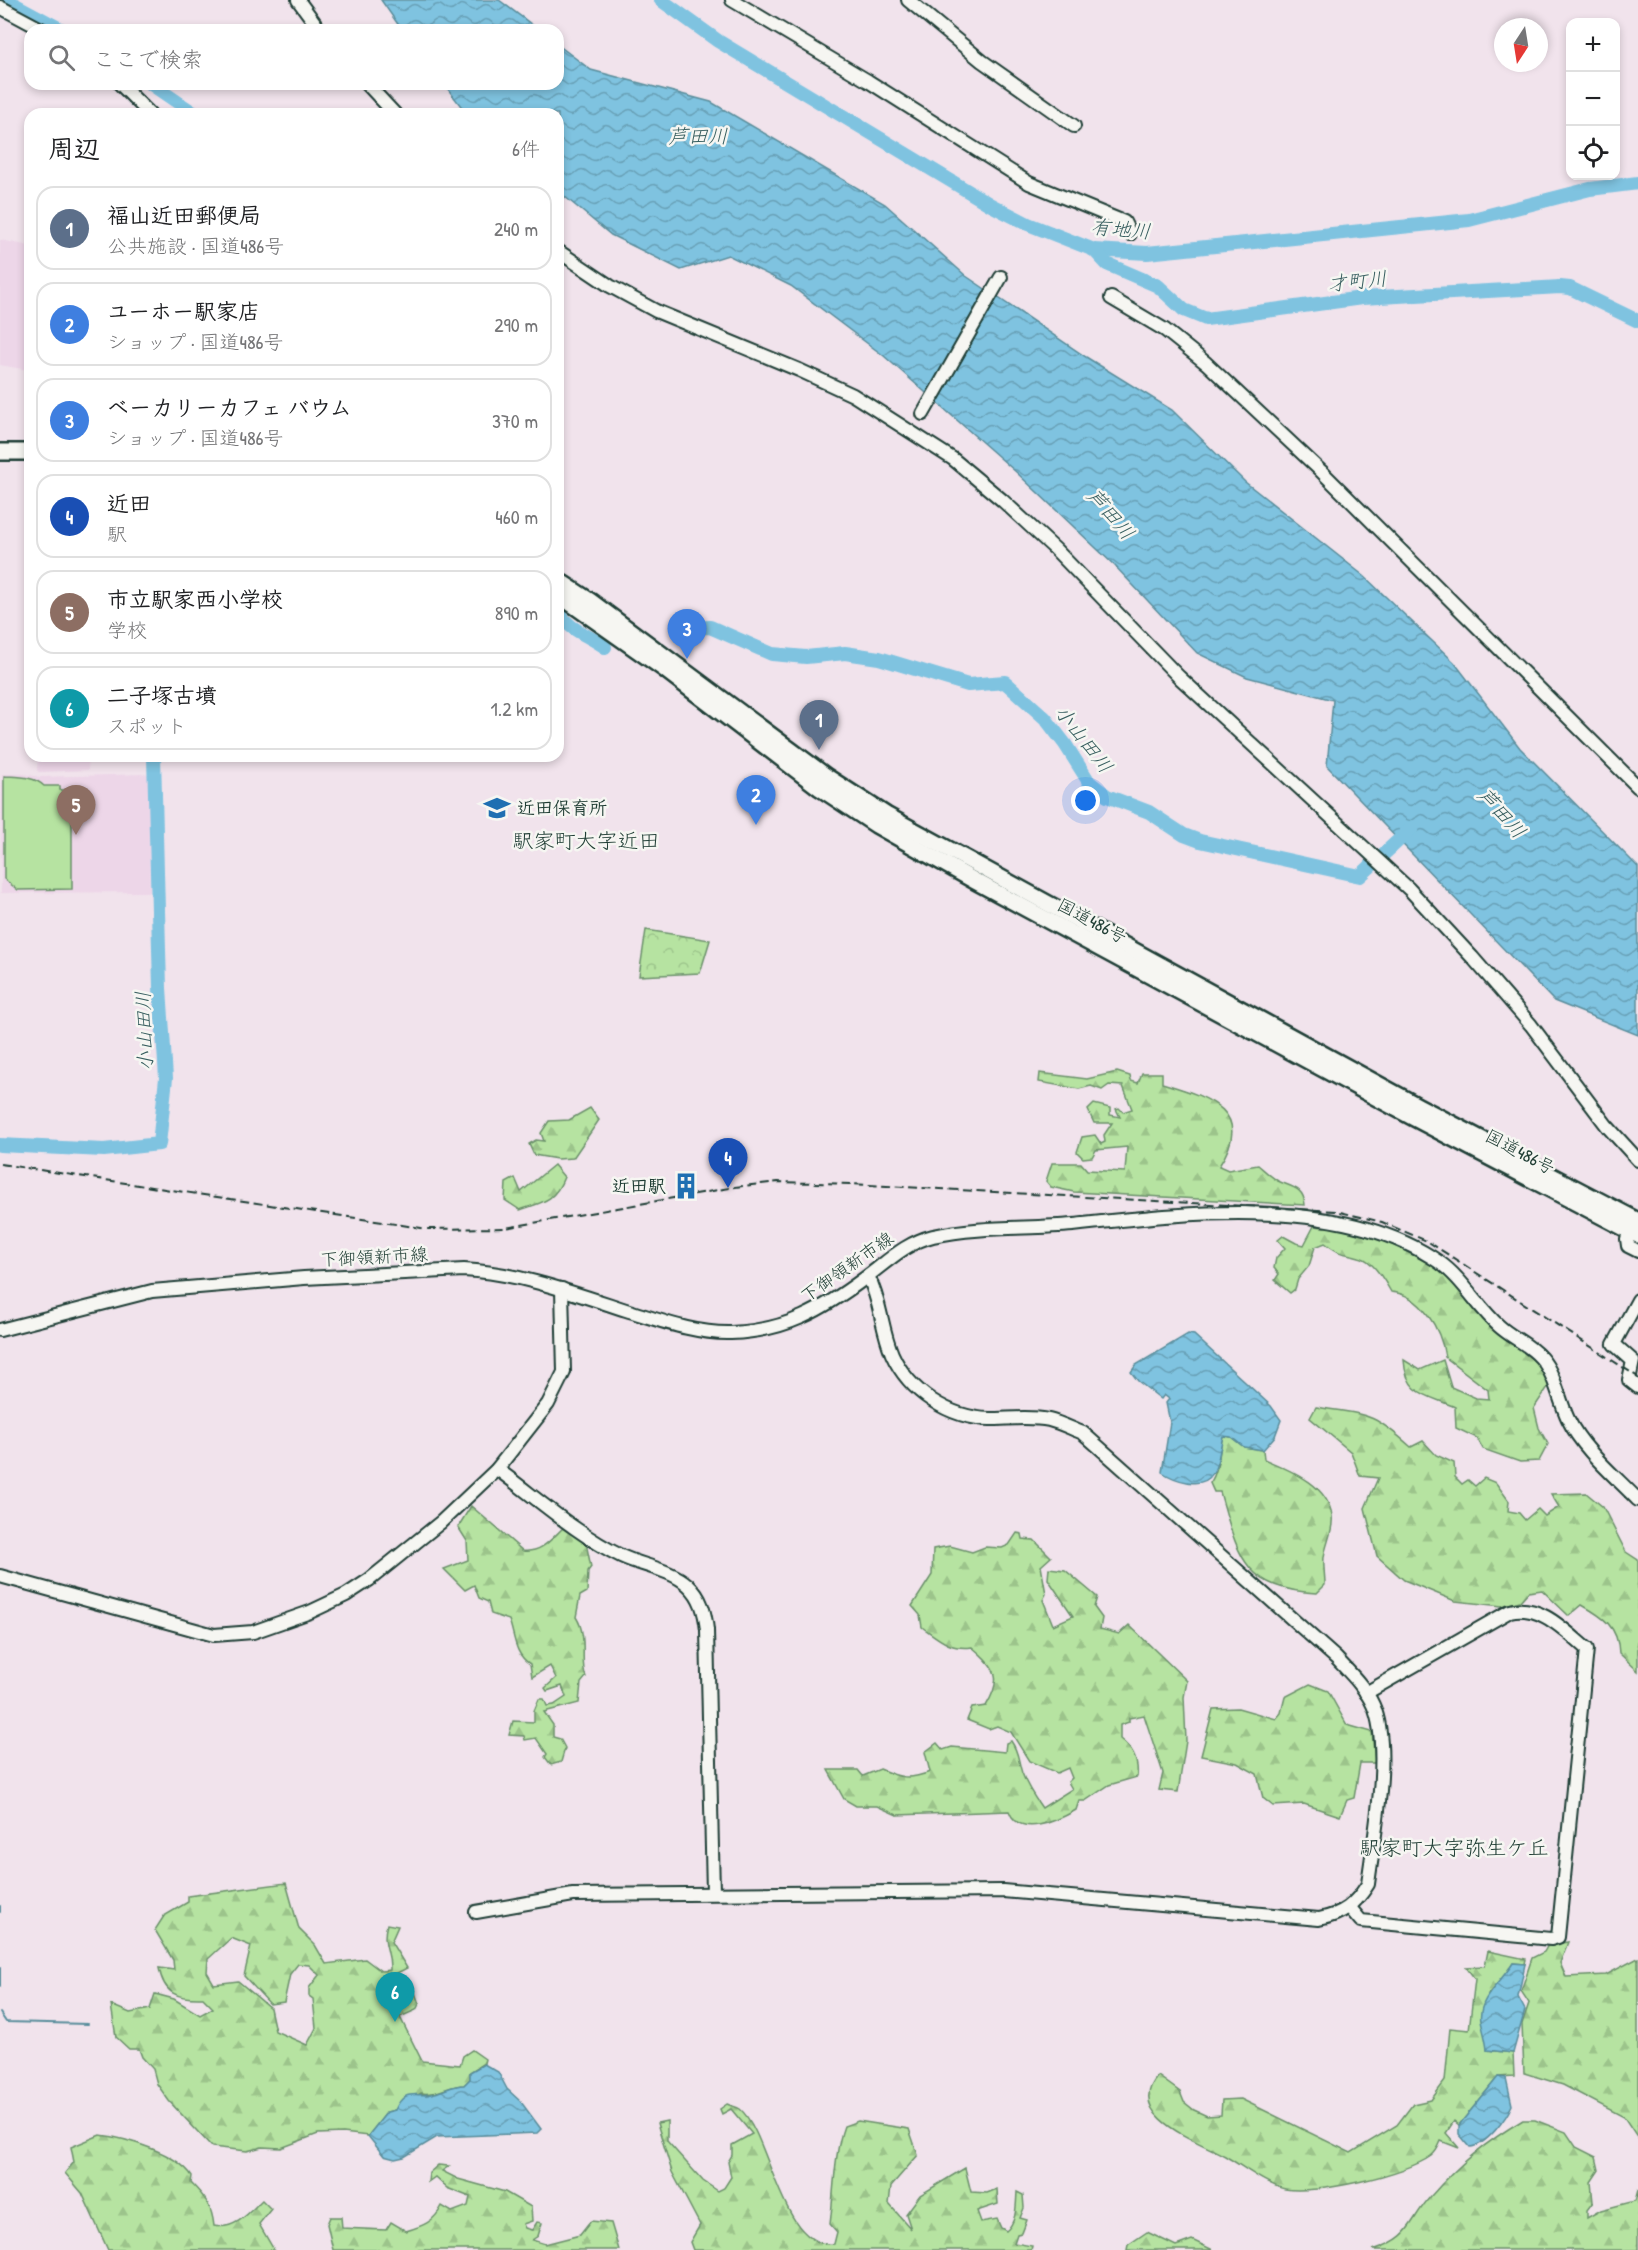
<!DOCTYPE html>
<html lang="ja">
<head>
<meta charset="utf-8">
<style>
	body { margin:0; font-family:"Patrick Hand","Klee One",sans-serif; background:#f2f2f2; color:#202124 }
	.controls { position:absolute; right:18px; top:18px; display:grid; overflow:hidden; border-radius:12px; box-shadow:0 3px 9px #0003 }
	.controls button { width:54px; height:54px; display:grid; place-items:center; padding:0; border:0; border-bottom:2px solid #e0e0e0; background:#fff; color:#202124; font:30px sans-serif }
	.compass { position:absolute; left:1494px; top:18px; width:54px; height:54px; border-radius:50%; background:#fff; box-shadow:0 3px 9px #0003; rotate:192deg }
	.you { position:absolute; left:1086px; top:801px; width:21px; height:21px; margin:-15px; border:4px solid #fff; border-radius:50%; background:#1a73e8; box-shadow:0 0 0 9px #1a73e833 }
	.badge { display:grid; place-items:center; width:39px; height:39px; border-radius:50%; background:#1f6fb2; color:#fff; font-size:20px; font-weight:700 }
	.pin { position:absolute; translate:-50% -50px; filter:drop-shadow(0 2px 3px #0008) }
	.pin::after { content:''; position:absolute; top:32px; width:21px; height:18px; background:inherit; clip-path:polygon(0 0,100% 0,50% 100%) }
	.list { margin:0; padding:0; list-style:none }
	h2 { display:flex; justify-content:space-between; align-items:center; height:78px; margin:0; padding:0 24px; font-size:26px }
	h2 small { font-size:20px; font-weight:400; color:#757577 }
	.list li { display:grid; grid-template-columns:39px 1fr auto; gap:18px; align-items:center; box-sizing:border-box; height:84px; margin:0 12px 12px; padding:0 12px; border:2px solid #e0e0e0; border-radius:18px }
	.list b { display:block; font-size:22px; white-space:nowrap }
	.list p { margin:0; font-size:20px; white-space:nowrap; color:#757577 }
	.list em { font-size:20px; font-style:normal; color:#757577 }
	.icon { flex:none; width:33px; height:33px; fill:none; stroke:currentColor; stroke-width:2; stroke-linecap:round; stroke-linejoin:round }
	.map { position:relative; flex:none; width:1638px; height:2250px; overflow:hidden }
	.search { position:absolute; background:#fff; box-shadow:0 3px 9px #0003; left:24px; top:24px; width:540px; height:66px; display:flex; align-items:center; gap:15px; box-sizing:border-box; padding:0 21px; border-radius:18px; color:#757577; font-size:22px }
	.panel { position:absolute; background:#fff; box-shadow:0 3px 9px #0003; left:24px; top:108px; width:540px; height:654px; border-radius:18px }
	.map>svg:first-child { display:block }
	.built { fill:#edd6e8 }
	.forest { fill:url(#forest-firs); stroke:#6a906a; stroke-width:1.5; fill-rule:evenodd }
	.park { fill:url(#park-crowns); stroke:#6a906a; stroke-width:1.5 }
	.pitch { fill:#b6e3a1; stroke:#6a906a; stroke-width:1.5 }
	.water { fill:url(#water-waves); stroke:#598d9b; stroke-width:1.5 }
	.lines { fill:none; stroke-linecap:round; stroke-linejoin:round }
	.stream { stroke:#598d9b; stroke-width:2 }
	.river { stroke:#7fc3e0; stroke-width:14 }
	.secondary-casing { stroke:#1f3d34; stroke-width:16 }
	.highway-casing { stroke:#1f3d34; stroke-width:20 }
	.secondary { stroke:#f6f6f2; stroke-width:12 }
	.highway { stroke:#f6f6f2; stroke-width:15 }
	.rail { stroke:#1f3d34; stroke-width:2; stroke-dasharray:9 4.5; stroke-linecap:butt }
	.labels { text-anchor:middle; stroke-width:5; stroke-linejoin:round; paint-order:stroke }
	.poi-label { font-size:18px; font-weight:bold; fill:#1f3d34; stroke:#f6f6f2; text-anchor:start }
	.street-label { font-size:18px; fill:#1f3d34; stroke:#f6f6f2 }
	.water-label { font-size:20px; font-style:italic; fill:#375e5f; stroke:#f6f6f2 }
	.quarter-label { font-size:21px; fill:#1f3d34; stroke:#f6f6f2 }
</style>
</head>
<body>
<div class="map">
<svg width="1638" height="2250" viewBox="0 0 1638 2250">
	<defs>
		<pattern id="forest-firs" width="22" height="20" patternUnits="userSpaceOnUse" patternTransform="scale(1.5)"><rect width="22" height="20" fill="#b6e3a1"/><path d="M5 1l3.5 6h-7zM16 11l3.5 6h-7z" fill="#9cc48b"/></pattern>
		<pattern id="park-crowns" width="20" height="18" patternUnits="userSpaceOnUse" patternTransform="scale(1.5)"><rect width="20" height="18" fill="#b6e3a1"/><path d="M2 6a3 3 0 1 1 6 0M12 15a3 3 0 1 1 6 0" fill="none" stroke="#9cc48b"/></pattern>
		<pattern id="water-waves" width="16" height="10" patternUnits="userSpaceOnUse" patternTransform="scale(1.5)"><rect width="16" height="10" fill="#7fc3e0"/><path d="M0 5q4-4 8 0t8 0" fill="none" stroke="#67a0b6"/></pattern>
	</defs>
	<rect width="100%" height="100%" fill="#f1e3ec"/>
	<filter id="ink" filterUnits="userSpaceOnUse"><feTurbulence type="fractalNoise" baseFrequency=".0167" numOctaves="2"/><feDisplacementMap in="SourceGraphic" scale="12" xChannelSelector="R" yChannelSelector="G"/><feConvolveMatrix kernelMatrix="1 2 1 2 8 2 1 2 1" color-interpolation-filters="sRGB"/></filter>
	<g filter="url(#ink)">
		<g class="built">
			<path d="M0,240L30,246L28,370L0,365Z"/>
			<path d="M38,756H89L88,770L39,772L37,770Z"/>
			<path d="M2,774H23L40,777L146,774L149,776L150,892L1,893Z"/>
		</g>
		<g class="forest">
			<path d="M1117,1072L1130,1076L1131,1081L1138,1083L1142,1073H1162V1083C1207,1097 1256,1110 1219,1166L1228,1170L1258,1165C1264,1170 1271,1177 1278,1181C1291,1187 1304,1187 1305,1205L1074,1192L1051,1187L1046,1181L1052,1163H1081L1087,1170L1125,1172L1127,1147L1096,1150L1092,1157L1083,1158L1077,1152L1082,1137L1095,1135L1101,1144L1105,1142L1104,1135L1112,1123H1094L1088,1110L1094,1104L1110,1108V1115L1120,1117L1116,1109L1119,1108L1123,1112L1132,1109L1123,1086L1109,1085L1102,1090L1091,1086L1079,1089L1039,1082L1040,1073L1087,1079Z"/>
			<path d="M590,1108L599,1120L573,1158L557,1159L534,1155L529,1144L536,1140L544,1141L541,1133L549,1121L569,1120Z"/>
			<path d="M554,1165L564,1177C555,1201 543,1202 520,1210L505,1200L506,1183L515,1178L521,1192Z"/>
			<path d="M1336,1223L1375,1236L1443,1270L1538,1358L1550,1384L1534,1408L1539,1428L1548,1444L1539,1461L1520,1462L1483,1449L1477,1438L1456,1428L1455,1407C1427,1395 1406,1395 1404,1360L1420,1370L1443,1360L1451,1387L1476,1398L1489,1399L1488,1390L1445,1357C1441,1329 1421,1294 1391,1292C1385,1281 1373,1260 1359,1257C1341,1252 1342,1256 1325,1243L1315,1247L1309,1266L1298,1279L1295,1289L1290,1293L1275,1280L1279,1274L1274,1268L1276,1258L1285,1248L1278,1240L1283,1236L1296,1243L1304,1245L1314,1226L1324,1227Z"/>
			<path d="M1316,1407C1367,1415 1371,1411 1411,1447L1423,1441L1436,1455L1454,1463L1455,1477L1462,1484L1468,1480L1475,1486L1484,1478L1496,1483L1509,1501L1508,1511L1519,1513L1525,1520L1538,1509L1545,1516L1559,1507L1551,1494L1586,1493L1603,1507L1626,1552L1638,1560V1671L1619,1653C1618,1626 1603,1617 1582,1605L1569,1616L1542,1590L1528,1592L1520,1601L1502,1606L1455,1601L1404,1580L1377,1556L1365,1508L1378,1478L1360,1476L1351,1452L1310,1418Z"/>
			<path d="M1223,1436L1231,1437L1244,1447L1263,1450L1264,1459C1289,1470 1328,1484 1332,1516C1334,1530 1326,1543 1324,1557C1323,1565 1325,1576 1325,1585L1317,1593C1242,1589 1238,1554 1220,1492H1214L1210,1483C1219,1471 1219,1451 1223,1436Z"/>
			<path d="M471,1506L523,1551C542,1553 551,1539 564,1527L586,1543L591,1567L588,1571L587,1592L580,1596L576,1617C589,1637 579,1663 586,1677L581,1683L579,1703L544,1712L553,1725V1737L560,1739L565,1748L561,1762L551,1765L545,1757L547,1754L536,1738L525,1740L524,1736L509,1735L513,1721L534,1722V1711L539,1699H544L547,1706L554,1705L566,1697L562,1686L547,1691L545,1688L556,1678L550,1666L532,1677L530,1664C514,1654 515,1636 509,1620L491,1614L488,1602L479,1598L474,1585L465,1590L444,1569L468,1560L467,1541L458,1527Z"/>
			<path d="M1017,1533L1022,1534L1023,1539L1034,1540L1051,1557L1041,1566L1046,1594L1043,1600L1053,1625L1073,1616L1048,1579L1049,1568L1065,1570L1097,1597L1094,1607L1102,1618L1100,1629L1119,1634L1129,1625L1187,1681L1184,1697L1186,1741L1178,1792L1159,1790L1163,1773L1144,1715L1129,1718V1722L1120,1725V1739C1133,1749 1139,1761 1137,1777L1109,1785L1085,1801H1079L1076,1810C1059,1820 1019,1839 1009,1811L897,1815L877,1806H856L844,1799L828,1770H858L863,1776L880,1769C900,1778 909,1780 930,1772L925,1752L937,1743L943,1750L952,1747L1005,1752L1006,1743L1011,1741C1019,1752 1018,1761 1022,1773C1027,1786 1034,1797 1042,1808L1072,1789L1068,1782L1072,1778L1068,1768L1057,1773L1029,1761L1011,1732L997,1726L989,1729L967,1720L972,1708L986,1706C1003,1678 997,1668 972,1647C950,1650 940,1640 922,1627L920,1615L912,1606L932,1575L933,1549L950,1546L972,1552L985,1547L1002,1548L1009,1545Z"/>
			<path d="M1310,1684L1328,1691L1347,1725L1372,1732L1375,1763H1360L1354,1798L1347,1800L1340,1816L1304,1804L1273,1806L1263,1798L1257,1774L1237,1763L1201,1756L1213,1709L1238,1708L1276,1719L1281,1713L1285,1697Z"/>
			<path d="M286,1883L299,1929L315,1945L326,1964L365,1959L381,1971L390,1970C391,1949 381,1946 387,1924L398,1926L391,1942L407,1968L397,1973L413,1987L419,2004L416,2010L400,2017L422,2061L460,2065L463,2056L472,2050L485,2059L484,2063L470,2072V2079L464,2085C449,2085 435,2096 421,2093L395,2110L387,2112L368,2136L343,2133L318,2134L281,2148L262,2147L247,2151L212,2147L169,2101L157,2084L153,2069L142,2057L139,2049H129L116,2037L111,2005L130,2013L150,2009L155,1994L174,1999L200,2015L213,2008L203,1998C177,1999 164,1994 159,1968L174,1970L173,1960L155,1930L164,1916L188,1902V1896ZM231,1938L251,1946L244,1976L270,2004L284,2002L290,1974L298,1964L309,1965L319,1975L309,1988V1996L313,1999L316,2028L307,2045L275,2031L270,2008L238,1981L214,1984L207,1972L208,1959Z"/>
			<path d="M1568,1942L1560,1963L1566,1977L1606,1975L1638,1958V2138L1624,2117L1563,2085L1524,2073L1522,2024L1529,2003L1521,1991L1532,1958L1544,1952L1548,1945Z"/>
			<path d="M1488,1951L1526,1959L1525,1964L1513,1963L1503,1979L1488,1994L1487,2050L1513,2053L1514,2076L1498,2077L1459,2125L1454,2121L1446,2133L1459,2148L1441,2141C1439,2146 1435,2153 1431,2156C1407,2174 1315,2195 1285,2189C1268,2186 1241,2165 1225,2156C1201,2142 1122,2117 1158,2076L1180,2092L1184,2102L1194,2110L1207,2116L1221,2115L1222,2100L1241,2099L1351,2153L1397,2125L1413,2104L1431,2100L1445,2081L1450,2028L1469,2030L1475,1979L1466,1967L1485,1966Z"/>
			<path d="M727,2104C731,2106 737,2107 740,2109C770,2134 781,2250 834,2244L837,2232L830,2224C834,2194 834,2153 844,2126L858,2121L909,2129L918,2155L891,2186L889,2204L911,2229L906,2214L920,2195L965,2168L971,2192L987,2193L997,2189L998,2204L977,2211L981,2222L997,2219L1001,2228L1006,2231C1017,2222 1016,2205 1017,2192L1023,2195L1024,2208L1020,2218L1027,2220L1022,2233L1017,2234L1014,2243L1032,2246L1031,2250H693L690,2242L700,2225L672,2172L657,2123L667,2121V2141L703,2181L718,2191L724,2188L731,2177L728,2162L732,2155V2145L752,2134L731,2109L722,2114L720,2109Z"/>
			<path d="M1523,2120H1535L1566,2132L1576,2147L1596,2157L1599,2170L1591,2182L1593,2202L1587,2210V2218L1601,2210L1635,2201L1638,2190V2250H1373C1413,2237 1407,2223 1431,2196C1460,2163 1486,2142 1523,2120Z"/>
			<path d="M100,2135C126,2138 177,2153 192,2176L191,2183C205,2197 212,2206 214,2226C235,2230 249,2213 262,2200L271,2209L259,2224L274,2250H108L82,2193L65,2173L74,2162L71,2147Z"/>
			<path d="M438,2165L449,2166L442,2171L458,2179L505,2192L531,2207L532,2221L523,2224L525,2228L532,2230L537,2222L542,2223L538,2236L532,2240L545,2244L580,2235L591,2221L611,2223L619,2250H333L327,2224L330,2217H341L342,2228L386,2230L391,2222L406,2231C423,2226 434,2222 442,2206L452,2212L468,2206L470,2197L447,2188L435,2177L428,2182L429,2173Z"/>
			<path d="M1147,2232L1176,2246L1192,2240L1213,2250H1127L1128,2245Z"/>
		</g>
		<path class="park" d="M646,930L710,940L700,973L639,976Z"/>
		<path class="pitch" d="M4,776C18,777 34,776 44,786H60V790H72V889L18,890L4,879Z"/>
		<g class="water">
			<path d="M381,0H499L539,30H402Z"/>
			<path d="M558,45L591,70L711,102L885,204L966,276L1086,357L1172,410L1245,482L1364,576L1454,662L1520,748L1638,867V1035L1554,1001L1327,766L1333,700L1247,677L1197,653L1115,566L1016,472L884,356L791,286L728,255L681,270L611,235L558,191V114H467L444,84H558Z"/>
			<path d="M1188,1334L1194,1335L1271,1406L1281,1420L1275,1436L1263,1450L1244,1447L1231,1437L1223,1436C1220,1447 1219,1463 1213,1473C1203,1491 1174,1480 1162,1472L1170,1422L1166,1403L1169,1399L1164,1395L1161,1399L1138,1381L1131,1372L1136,1365Z"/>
			<path d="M1513,1963L1525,1964L1518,1997L1525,2010L1513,2053L1487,2050C1486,2039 1483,2031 1481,2021C1477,1999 1503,1980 1513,1963Z"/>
			<path d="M484,2064L498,2072L507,2089L521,2102L541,2129L537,2133L437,2137L404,2157L395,2159L384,2156L368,2136L387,2112L395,2110C405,2088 413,2097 431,2094C443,2092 452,2085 464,2085L470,2079V2072Z"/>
			<path d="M1498,2077L1506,2078L1512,2105C1506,2119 1486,2146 1470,2147L1459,2134V2125Z"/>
		</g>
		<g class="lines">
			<g class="stream">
				<path d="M0,1906V1912"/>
				<path d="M0,1968V1987"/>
				<path d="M0,2013L6,2022L88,2024"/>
			</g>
			<g class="river">
				<path d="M6,0L62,30"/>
				<path d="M661,0L718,41L991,205L1028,224L1094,250L1147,253L1469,220L1590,189L1638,183"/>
				<path d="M151,84L195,114"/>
				<path d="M1094,250L1107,264L1158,286L1184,310L1206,319L1362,298L1560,287L1570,288L1638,321"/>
				<path d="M558,612C570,631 587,634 605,647"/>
				<path d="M690,628L710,627L772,654L806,657L845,653L879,658L968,685L1005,682L1045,718L1065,744L1089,782L1107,796L1149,812L1184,835L1200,841L1360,876L1413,827"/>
				<path d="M0,1145L104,1150L159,1144L166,1078L160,988L154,756"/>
			</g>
			<g class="secondary-casing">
				<g id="secondary">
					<path d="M298,0L320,30"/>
					<path d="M732,0L868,81L1029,183L1124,222L1130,234"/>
					<path d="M908,0L982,61L1074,126"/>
					<path d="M0,7L43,30"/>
					<path d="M120,84L150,114"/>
					<path d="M367,84L395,114"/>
					<path d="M558,251L610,286L656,311L799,370L853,395L953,459L1002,500L1055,549L1179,677L1409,889L1472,957L1531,1025L1607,1126L1638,1160"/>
					<path d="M1111,298L1165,330L1206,363L1321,471L1638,787"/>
					<path d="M923,414L1001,277"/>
					<path d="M1632,1223L1627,1239L1628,1246L1638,1251"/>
					<path d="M1638,1300L1614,1344L1633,1361L1629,1380L1638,1387"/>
					<path d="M0,1330L152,1291L304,1278L464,1270C519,1273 574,1293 626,1310C659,1320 696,1334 731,1333C786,1331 822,1310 865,1278C887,1262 905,1243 933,1236C978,1226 1027,1229 1073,1225C1186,1213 1341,1194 1439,1262C1463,1279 1477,1306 1499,1326C1512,1338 1529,1344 1541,1358C1555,1374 1559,1400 1568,1419C1583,1450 1615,1476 1638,1500"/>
					<path d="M497,1469C534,1496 579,1536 621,1556C642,1566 670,1569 688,1585C701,1597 705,1612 707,1630L713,1892"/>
					<path d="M0,1576L214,1635L253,1632L310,1612L346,1595L369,1580L441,1522L497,1469L548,1404L564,1372L562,1289"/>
					<path d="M1350,1908L1361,1921L1551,1939L1558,1937L1587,1649C1564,1630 1541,1604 1510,1611L1366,1693"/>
					<path d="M476,1912L573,1895L1003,1891L1319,1919C1343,1914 1355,1905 1368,1884C1374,1838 1392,1746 1373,1705C1365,1687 1350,1673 1336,1658L1083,1433C1072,1429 1061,1423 1049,1420C1031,1416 1008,1419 990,1419C949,1418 909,1392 892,1354C881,1328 881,1301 868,1276"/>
				</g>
			</g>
			<g class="highway-casing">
				<g id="highway">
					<path d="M0,452H30"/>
					<path d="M558,580L590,601L827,777L886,815L1418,1106L1638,1221"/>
					<path d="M558,594L663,668L820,788L876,825L975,881L1414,1118L1638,1235"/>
				</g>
			</g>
			<use href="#secondary" class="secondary"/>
			<use href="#highway" class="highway"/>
			<path class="rail" d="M0,1164L428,1229L505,1228L735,1187L778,1182L852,1184L1336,1211L1382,1222L1427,1241L1638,1377"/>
		</g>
	</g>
	<defs>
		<g id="school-bare" transform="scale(2.07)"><path d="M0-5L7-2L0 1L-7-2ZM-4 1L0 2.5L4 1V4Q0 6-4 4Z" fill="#1f6fb2" stroke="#f6f6f2" stroke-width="2.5" paint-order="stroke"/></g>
		<g id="building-bare" transform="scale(2.07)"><path d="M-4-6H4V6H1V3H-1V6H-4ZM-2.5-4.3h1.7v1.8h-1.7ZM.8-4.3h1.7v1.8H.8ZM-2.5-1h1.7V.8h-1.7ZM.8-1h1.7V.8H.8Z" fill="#1f6fb2" stroke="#f6f6f2" stroke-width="2.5" paint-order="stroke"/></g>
	</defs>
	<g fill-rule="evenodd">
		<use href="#school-bare" x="497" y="808"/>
		<use href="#building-bare" x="686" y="1186"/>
	</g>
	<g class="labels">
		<g class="poi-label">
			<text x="517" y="814">近田保育所</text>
			<text x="666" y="1192" text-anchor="end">近田駅</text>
		</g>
		<g class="street-label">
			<text transform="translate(1092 921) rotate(28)" y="6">国道486号</text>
			<text transform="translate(1520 1152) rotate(28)" y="6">国道486号</text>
			<text transform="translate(374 1257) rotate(-3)" y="6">下御領新市線</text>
			<text transform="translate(847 1267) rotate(-35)" y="6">下御領新市線</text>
		</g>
		<g class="water-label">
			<text x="698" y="143">芦田川</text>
			<text transform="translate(1121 229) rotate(5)" y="7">有地川</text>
			<text transform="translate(1357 281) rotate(-6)" y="7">才町川</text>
			<text transform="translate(1111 514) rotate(49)" y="7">芦田川</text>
			<text transform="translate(1084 739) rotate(52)" y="7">小山田川</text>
			<text transform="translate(1502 813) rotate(48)" y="7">芦田川</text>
			<text transform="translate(144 1031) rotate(-92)" y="7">小山田川</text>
		</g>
		<g class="quarter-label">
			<text x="586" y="848">駅家町大字近田</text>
			<text x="1454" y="1855">駅家町大字弥生ケ丘</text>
		</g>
	</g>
</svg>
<div class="controls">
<button>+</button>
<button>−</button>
<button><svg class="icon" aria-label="locate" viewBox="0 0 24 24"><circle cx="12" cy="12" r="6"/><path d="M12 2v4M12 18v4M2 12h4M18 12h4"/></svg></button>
</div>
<svg class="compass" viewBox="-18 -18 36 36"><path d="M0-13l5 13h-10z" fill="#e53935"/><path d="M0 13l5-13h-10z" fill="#757577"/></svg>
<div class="you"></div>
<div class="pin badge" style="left:819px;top:750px;background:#5c6f8a">1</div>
<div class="pin badge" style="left:756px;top:825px;background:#3f7fe0">2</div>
<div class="pin badge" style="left:687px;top:659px;background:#3f7fe0">3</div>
<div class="pin badge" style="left:728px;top:1188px;background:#1a4fb4">4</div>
<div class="pin badge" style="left:76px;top:835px;background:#8d6e63">5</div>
<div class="pin badge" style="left:395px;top:2022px;background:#0f9aa8">6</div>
<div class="search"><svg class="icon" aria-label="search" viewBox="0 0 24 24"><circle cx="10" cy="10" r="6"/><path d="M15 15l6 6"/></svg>ここで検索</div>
<section class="panel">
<h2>周辺<small>6件</small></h2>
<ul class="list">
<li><span class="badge" style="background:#5c6f8a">1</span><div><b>福山近田郵便局</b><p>公共施設 · 国道486号</p></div><em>240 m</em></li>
<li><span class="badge" style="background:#3f7fe0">2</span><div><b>ユーホー駅家店</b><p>ショップ · 国道486号</p></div><em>290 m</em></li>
<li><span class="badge" style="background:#3f7fe0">3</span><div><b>ベーカリーカフェ バウム</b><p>ショップ · 国道486号</p></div><em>370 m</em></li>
<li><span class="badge" style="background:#1a4fb4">4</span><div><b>近田</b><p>駅</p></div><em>460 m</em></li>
<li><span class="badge" style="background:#8d6e63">5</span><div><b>市立駅家西小学校</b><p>学校</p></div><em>890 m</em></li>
<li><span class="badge" style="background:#0f9aa8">6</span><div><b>二子塚古墳</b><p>スポット</p></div><em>1.2 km</em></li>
</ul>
</section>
</div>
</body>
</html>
